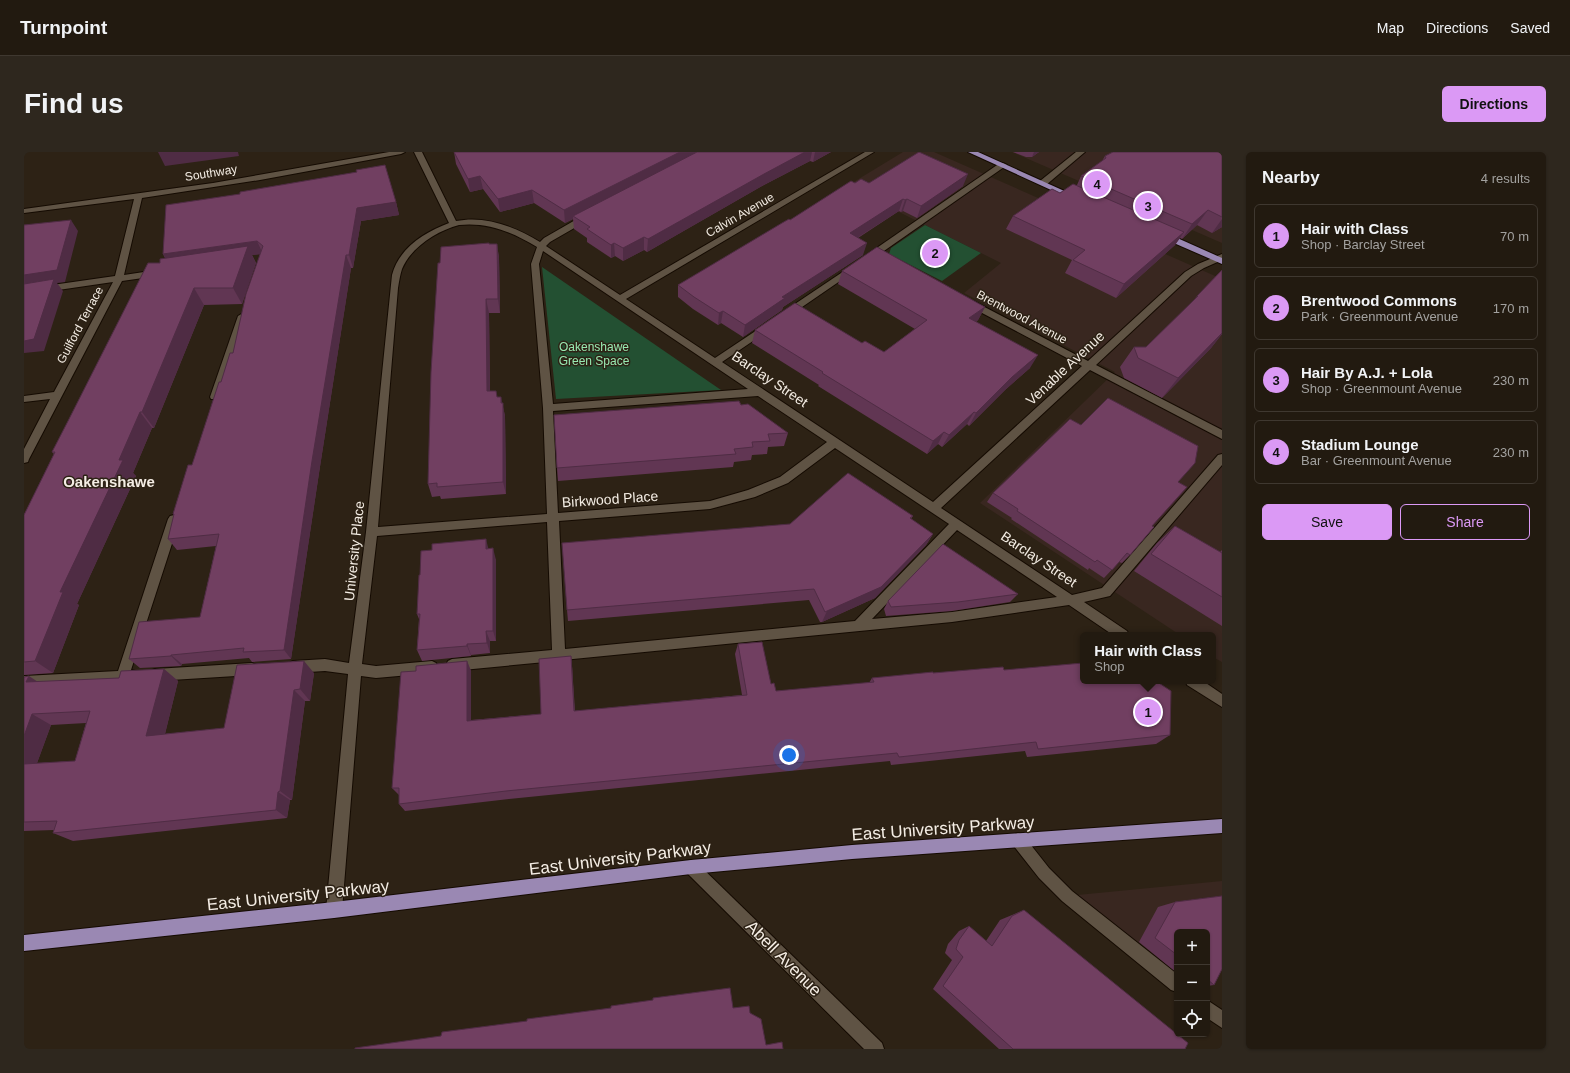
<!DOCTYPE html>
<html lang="en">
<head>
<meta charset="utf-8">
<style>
	body { margin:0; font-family:Arial,sans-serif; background:#2e271e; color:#f1f3f6 }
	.controls { position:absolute; right:12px; bottom:12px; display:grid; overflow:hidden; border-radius:6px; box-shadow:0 1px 3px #0004 }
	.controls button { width:36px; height:36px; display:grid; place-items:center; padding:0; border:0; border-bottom:1px solid #3f3830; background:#221a10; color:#f1f3f6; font:20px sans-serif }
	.you { position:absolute; left:765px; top:603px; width:14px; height:14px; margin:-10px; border:3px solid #fff; border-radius:50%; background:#1a73e8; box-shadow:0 0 0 6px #1a73e833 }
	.badge { display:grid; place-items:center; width:26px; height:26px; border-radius:50%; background:#db99f5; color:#111; font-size:13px; font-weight:700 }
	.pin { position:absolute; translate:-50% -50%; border:2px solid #fff; box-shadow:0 1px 4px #0006 }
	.popup { position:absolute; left:1056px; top:480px; width:136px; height:52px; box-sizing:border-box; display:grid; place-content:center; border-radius:6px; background:#221a10; filter:drop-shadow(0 1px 3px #0005); font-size:13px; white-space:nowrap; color:#a2a19f }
	.popup b { font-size:15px; color:#f1f3f6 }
	.popup::after { content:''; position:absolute; left:50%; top:100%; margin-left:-8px; border:8px solid transparent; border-top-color:#221a10 }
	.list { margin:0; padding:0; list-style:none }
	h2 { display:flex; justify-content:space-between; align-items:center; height:52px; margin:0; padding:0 16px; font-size:17px }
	h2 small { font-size:13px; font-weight:400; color:#a2a19f }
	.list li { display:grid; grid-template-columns:26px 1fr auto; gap:12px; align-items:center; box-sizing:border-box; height:64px; margin:0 8px 8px; padding:0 8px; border:1px solid #3f3830; border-radius:6px }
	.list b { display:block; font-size:15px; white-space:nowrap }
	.list p { margin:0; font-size:13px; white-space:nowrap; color:#a2a19f }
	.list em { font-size:13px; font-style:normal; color:#a2a19f }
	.actions { display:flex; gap:8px; padding:12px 16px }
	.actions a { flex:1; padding:9px 0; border:1px solid #db99f5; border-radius:6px; text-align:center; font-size:14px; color:#db99f5 }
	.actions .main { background:#db99f5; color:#111 }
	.icon { flex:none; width:22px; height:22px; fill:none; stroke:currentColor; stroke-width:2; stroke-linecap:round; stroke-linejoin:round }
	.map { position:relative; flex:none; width:1198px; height:897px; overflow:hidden; border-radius:6px }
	header { display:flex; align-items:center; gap:24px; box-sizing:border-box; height:56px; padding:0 20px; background:#221a10; border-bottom:1px solid #3f3830 }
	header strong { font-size:19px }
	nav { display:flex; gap:22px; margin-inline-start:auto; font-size:14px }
	.intro { display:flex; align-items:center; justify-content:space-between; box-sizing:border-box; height:96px; padding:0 24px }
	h1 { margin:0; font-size:28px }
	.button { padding:10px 18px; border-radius:6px; background:#db99f5; color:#111; font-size:14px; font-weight:700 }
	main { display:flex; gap:24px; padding:0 24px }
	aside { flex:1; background:#221a10; border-radius:6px; box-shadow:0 1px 3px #0004 }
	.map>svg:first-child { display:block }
	.commercial { fill:#392720 }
	.green { fill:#235032 }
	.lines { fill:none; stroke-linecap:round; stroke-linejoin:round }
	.minor-casing { stroke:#150b02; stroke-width:2 }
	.major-casing { stroke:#150b02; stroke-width:2 }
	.minor { fill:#5f5344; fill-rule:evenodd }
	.major { fill:#9a88b3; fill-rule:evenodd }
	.wall { fill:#613653; fill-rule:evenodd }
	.shaded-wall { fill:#4f2c44 }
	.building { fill:#713f61; stroke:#4f2c44 }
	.labels { text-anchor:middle; stroke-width:3; stroke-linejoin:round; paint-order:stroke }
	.far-street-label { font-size:12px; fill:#f4ede4; stroke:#2d2215 }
	.far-park-label { font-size:12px; fill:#98e9b1; stroke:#2d2215 }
	.street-label { font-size:14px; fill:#f4ede4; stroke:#2d2215 }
	.neighbourhood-label { font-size:15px; font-weight:bold; fill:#f4ede4; stroke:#2d2215 }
	.near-street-label { font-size:17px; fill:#f4ede4; stroke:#2d2215 }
</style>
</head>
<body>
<header>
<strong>Turnpoint</strong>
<nav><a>Map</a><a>Directions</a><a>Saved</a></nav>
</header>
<div class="intro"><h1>Find us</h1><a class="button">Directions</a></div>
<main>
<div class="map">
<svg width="1198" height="897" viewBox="0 0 1198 897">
	<rect width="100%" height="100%" fill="#2d2215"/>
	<g class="commercial">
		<path d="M879,0H910L1198,127V510L1189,505V483H1156L956,351L1091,220L940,141L977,111L823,34Z"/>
		<path d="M988,0H1115L1198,22V91Z"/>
		<path d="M1198,729V802L1183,834V780H1153V833L1043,744Z"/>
	</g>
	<g class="green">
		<path d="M901,73L957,101L918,129L865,102L867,96Z"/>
		<path d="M518,115L697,238L532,247Z"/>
	</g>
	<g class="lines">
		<g class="minor-casing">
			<g id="minor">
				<path d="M365,0H381L377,2L236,28L118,46L100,123L133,118L137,121L133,124L98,129L5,307L4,310L0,311V297L26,247L0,250V244L30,240L89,130L0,143V137L91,124L110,47L0,61V57L189,31Z"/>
				<path d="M390,0H398L432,69C462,63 491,75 516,90L520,86L560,63H566V67L526,90L522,94L596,143L841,0H850L602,147L691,206L739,174H745L747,176L745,178L698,210L909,350L1058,214L943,153L942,151L943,149H949L1064,209L1161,120L1174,112L1198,102V108L1180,116L1167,124L1072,213L1198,278V287L1066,218L917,356L1048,443L1078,436L1194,303L1198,302V313L1086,444L1060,450L1103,479L1105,483H1089L1045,453L928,470L539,508L535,510L532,509L428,519L424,517L422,513L424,509L428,507L528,498L523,370L353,384L338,512L352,514L408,509L412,511L414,515L412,519L408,521L352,526L337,524L318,758L315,763L310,766L305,763L302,758L324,522L301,519L269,521L265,519L263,515L265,511L269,509L301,507L325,511L342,380L368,123C375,96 401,80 425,71ZM435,73C464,70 488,80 513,95L507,112L519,256L523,362L354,375L374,136C375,130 376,123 378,117C387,95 413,79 435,73ZM519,99L724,237L529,252L515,112ZM734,244L803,290L756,325L724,338L686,349L534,361L529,259ZM811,296L925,372L831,469L541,497L535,369L686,357L731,345L764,331ZM933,378L1033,445L928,460L848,467Z"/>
				<path d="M1052,0H1061L1022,33H1016V29Z"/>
				<path d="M976,11H979L983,13L847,108H841L840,106L841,104Z"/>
				<path d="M829,113L832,114L833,116L832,118L765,164H759L757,162L759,160Z"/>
				<path d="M219,161L224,164L196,245L195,247H187L186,245L214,164Z"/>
				<path d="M150,363L154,364L156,367L107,518L116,520L117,524L116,528L98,531L0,536V524L94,519L144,367L146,364Z"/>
				<path d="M228,511L232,513L234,517L232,521L228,523L131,529L126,527L125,523L126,519L131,517Z"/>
				<path d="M1162,529H1179L1198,542V555L1163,533Z"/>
				<path d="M994,681L999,683L1025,716L1048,739L1153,822V840L1147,838L1038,749L1015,726L989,693L987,688L989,683Z"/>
				<path d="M667,708L672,710L858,891L860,897H840L662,720L660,715L662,710Z"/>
				<path d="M1183,848L1198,858V876L1183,866Z"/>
			</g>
		</g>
		<g class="major-casing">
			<g id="major">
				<path d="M944,0H954L1056,46L1055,48H1049Z"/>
				<path d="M1136,81H1142L1198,106V112L1136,85L1135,83Z"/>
				<path d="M1198,667V681L828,707L667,722L310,766L0,799V783L310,750L667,708L828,693Z"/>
			</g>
		</g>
		<use href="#minor" class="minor"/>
		<use href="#major" class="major"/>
	</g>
	<g class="wall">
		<path d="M430,0H807L789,10L786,9L738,34L623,100L620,98L599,109L591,104L587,106L563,90V86L550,77L549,67L541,71L510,51L476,60L459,37L446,40L432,12Z"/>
		<path d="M989,0H1015L1008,5H1002Z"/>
		<path d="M1198,0V75L1188,81L1173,73L1158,87L1156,86L1151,93L1092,146L1041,121L1048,108L982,77L989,64L1053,33L1057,24L1078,9L1081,4Z"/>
		<path d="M845,31L939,34L893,66L879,59L877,60L875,59L834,86L839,103L759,155L758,158L719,185L697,171L694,173L669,157L654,145V133L766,68Z"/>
		<path d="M372,50L375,63L337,69L329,116H327L295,321L267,507L228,510L225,506L158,512L157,514L116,516L105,507L176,465L192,394L153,398L144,387L150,363L149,362L168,313L197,230L209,201L236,102L228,103L232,111L218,152L180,153L130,276H128L109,321L112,324L53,452L55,453L29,521L0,523V363L30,302L28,300L136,111L141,106L139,102Z"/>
		<path d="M465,92H473L475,106L476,161H465L466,239L473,245L478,251L481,264L482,342L417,347L416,344L408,345L404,332L416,111Z"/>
		<path d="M1198,118V182L1187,196L1138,246L1100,226L1096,215L1110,195H1122L1167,152L1173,144Z"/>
		<path d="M818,119L961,155L954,168L952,170L1006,216L981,238L945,274L943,272L918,295L914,292L903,302L794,234L795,233L728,191L731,178L838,191L860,200L891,177L814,132Z"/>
		<path d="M717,253L764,281L760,294L744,295L743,302L728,303L727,308L710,310L709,315L534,329L533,316Z"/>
		<path d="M1154,330L1128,374L1106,403L1098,411L1095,410L1080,426L1065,416L1064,418L987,367L988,366L963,350L969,341Z"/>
		<path d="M889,364L887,367L909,382L902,393L851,446L798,470H796L785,448L544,469L543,458Z"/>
		<path d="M1151,374L1196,400L1198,398V474L1110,419L1133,391Z"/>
		<path d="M465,397L472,408V489H466V501L447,503V504L398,509L393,498L395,467L393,462Z"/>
		<path d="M994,442L986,450L928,459L862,464L860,457L864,449Z"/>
		<path d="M714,492L747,532L752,539L845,531L848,526L909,521L980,518L1146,583L1132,592L1003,605L1001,599L867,613L866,609L485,647L381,659L375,652V643L368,636L392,519L443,509L447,519V568L517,562L547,504L548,514L551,559L718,543L711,502Z"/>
		<path d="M140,517L154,529L141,582L200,576L290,521L286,549H281L268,648H266L263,666L49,689L29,681L30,678L0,679V525L13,530L95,526ZM62,571L51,609L13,611L27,573Z"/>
		<path d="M1198,744V817L1190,833L1183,834V780H1153V821L1115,790L1134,755L1151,750Z"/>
		<path d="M1000,758L1161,897H975L909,837L928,808L921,801L924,792L935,779L945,774L962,789L976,768Z"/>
	</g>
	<g class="shaded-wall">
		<path d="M134,0H214L215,4L141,14Z"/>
		<path d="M656,0H680L549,64V67L541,71L540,58Z"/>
		<path d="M781,0H788L786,9L738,34L623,100L624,87L740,22Z"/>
		<path d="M791,0H807L789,10Z"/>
		<path d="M1010,0H1015L1008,5Z"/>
		<path d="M944,22L939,34L893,66L897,54Z"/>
		<path d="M456,24L459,37L446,40L444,27Z"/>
		<path d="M508,38L510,51L476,60L474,47Z"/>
		<path d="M879,47L875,59L822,93L826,81Z"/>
		<path d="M883,47L879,59L877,60L881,48Z"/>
		<path d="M372,50L375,63L337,69L329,116L325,103L333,56Z"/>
		<path d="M1184,58L1173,73L1158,87L1168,72Z"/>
		<path d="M1198,67V75L1188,81Z"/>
		<path d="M47,68L54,79L41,130L33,131L39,139L20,199L0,201V123Z"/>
		<path d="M1160,80L1151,93L1092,146L1100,132Z"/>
		<path d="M620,85V98L599,109V96Z"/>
		<path d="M233,89L239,102L228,103L232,111L218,152L209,136L146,115L139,102Z"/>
		<path d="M590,91L591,104L587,106V93Z"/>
		<path d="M843,91L839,103L759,155L758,158L719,185L721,173L758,145Z"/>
		<path d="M473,92L475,106L476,161L474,147Z"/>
		<path d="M322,103L327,116L295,321L267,507L260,498L288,309Z"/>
		<path d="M170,136L180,153L130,276L118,260Z"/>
		<path d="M462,147L465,161L466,253L463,239Z"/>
		<path d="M961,155L954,168L939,179L945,166Z"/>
		<path d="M699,159L697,171L694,173L695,161Z"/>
		<path d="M1198,181V182L1187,196L1138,246L1154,226Z"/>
		<path d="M1014,203L1006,216L981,238L945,274L952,261L988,225Z"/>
		<path d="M477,245L481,264L482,342L479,330L477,251Z"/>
		<path d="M116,260L128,276L109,321L112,324L53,452L55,453L29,521L11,509L36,440Z"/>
		<path d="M950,260L943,272L918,295L925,283Z"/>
		<path d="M920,280L914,292L903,302L909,289Z"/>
		<path d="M909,382L902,393L851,446L798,470L803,459Z"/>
		<path d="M462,387L465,399L462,397Z"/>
		<path d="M469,396L472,408V489L469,479Z"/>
		<path d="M462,479L466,489V501L463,491Z"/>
		<path d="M443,492L447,503V504L443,494Z"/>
		<path d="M147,503L158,512L157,514L147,504Z"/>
		<path d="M547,504L548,514L551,568L550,559Z"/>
		<path d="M280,509L290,521L286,549L276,537Z"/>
		<path d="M443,509L447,519V577L443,569Z"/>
		<path d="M140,517L154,529L138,594L122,584Z"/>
		<path d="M5,524L23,536L2,530Z"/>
		<path d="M270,538L281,549L268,648L256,639Z"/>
		<path d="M8,562L27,573L9,622L0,618V584Z"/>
		<path d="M254,640L266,648L263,666L252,658Z"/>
	</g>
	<g class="building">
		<path d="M430,0H656L540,58L508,38L474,47L456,24L444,27Z"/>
		<path d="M673,0H781L740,22L624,87L620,85L599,96L590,91L587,93L563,77L566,75L549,64Z"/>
		<path d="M895,0L944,22L897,54L883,47L881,48L879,47L826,81L843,91L758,145L761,146L721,173L699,159L695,161L670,145L654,133L758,71L765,67L766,68L827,29L831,31L837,27L845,31Z"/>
		<path d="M1089,0H1198V65L1184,58L1168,72L1057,24L1082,6L1081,4Z"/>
		<path d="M361,13L372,50L333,56L325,103H322L288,309L260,498L219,500L220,496L147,503V504L105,507L115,470L176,465L195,382L144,387L150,362H149L164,313H168L195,230H197L206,201H209L222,142L239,94L233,89L139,102L142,53L216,42V40L333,20L332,18Z"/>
		<path d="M1049,32L1160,80L1100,132L1049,108L1061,98L989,64L1028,37L1036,41Z"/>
		<path d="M47,68L33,118L0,123V73Z"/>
		<path d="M465,91V92H473L474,147H462L463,239H472L473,245H477V251H479V330L413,335V331L404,332L407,220L414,111H416L417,95Z"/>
		<path d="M224,94L209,136H170L118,260H116L95,308H99L36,440H39L11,509L0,510V363L31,300H28L44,269L124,111H136V107Z"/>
		<path d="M853,95L961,155L945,166L1014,203L988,225L952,261L950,260L925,283L920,280L909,289L798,221L799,220L731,178L771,151L838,191L841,189L860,200L903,168L818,119Z"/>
		<path d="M1198,118V181L1154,226L1114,206L1110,195H1122L1174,144H1173Z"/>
		<path d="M30,127L10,187L0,189V132Z"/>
		<path d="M1084,246L1174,294L1171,311L1154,330L1163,335L1128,374L1130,375L1106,403L1103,401L1088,418L1073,408L1071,410L993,359L994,357L969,341L1046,267L1057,273Z"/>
		<path d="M715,249L717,253L724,252L764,281L744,282L746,289L728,290L729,295L710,297L712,302L533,316L530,263Z"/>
		<path d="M824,321L889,364L886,366L909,382L857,435L803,459L801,460L790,437L543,458L538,391L766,372Z"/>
		<path d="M1151,374L1198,401V445L1127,402Z"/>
		<path d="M462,387V397L469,396V479H462L463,491L443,492V494L393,498L396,462H393L395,423H396L397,399L408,398V392Z"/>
		<path d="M919,392L994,442L934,450L867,455L864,449Z"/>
		<path d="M738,490L747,532L750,531L752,539L850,530L848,526L909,520V521L979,515L980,518L1059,511V529H1132L1147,539L1146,583L1014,597L1012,590L875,605L873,601L482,639L375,652V636H368L377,520L392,519V514L443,509V569L517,562L515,507L547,504L550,559L723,543L714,492Z"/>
		<path d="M280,509L276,537L270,538L256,639L254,640L252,658L29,681L33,669L0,670V612L51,609L66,559L8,562L0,584V525L5,524L2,530L95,526L97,519L140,517L122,584L200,576L213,513Z"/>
		<path d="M1198,744V817L1190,833L1183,827V780H1153V803L1131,786L1151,750Z"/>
		<path d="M1000,758L1164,891L1161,897H989L919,834L939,805L932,797L935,788L945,774L968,794L988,764Z"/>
		<path d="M706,836L709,856L725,854L726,861L737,867L742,893L758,890L759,897H331V896L417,884L418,880L503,869V867L587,856V854L629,848V846Z"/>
	</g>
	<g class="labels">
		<g class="far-street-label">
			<text transform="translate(187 21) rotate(-9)" y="4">Southway</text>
			<text transform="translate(716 63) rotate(-30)" y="4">Calvin Avenue</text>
			<text transform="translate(998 165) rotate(28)" y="4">Brentwood Avenue</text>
			<text transform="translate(56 173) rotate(-62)" y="4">Guilford Terrace</text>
		</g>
		<g class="far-park-label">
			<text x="570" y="199">Oakenshawe<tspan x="570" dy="14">Green Space</tspan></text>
		</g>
		<g class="street-label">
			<text transform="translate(1041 216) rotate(-43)" y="5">Venable Avenue</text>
			<text transform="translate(746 227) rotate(34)" y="5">Barclay Street</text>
			<text transform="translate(586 347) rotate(-4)" y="5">Birkwood Place</text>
			<text transform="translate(330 399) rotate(-84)" y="5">University Place</text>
			<text transform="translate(1015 407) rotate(34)" y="5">Barclay Street</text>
		</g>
		<g class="neighbourhood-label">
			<text x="85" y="335">Oakenshawe</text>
		</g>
		<g class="near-street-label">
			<text transform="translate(919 676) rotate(-4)" y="6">East University Parkway</text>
			<text transform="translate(596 706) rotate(-7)" y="6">East University Parkway</text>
			<text transform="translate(274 743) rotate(-6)" y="6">East University Parkway</text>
			<text transform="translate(760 806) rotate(45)" y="6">Abell Avenue</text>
		</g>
	</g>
</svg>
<div class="controls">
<button>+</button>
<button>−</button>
<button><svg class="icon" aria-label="locate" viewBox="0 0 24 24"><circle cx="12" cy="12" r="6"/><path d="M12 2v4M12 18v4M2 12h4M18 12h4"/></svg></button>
</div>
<div class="you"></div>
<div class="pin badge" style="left:1124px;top:560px">1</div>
<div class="popup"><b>Hair with Class</b>Shop</div>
<div class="pin badge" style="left:911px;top:101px">2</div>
<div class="pin badge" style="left:1124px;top:54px">3</div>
<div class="pin badge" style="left:1073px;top:32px">4</div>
</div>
<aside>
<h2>Nearby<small>4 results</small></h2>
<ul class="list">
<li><span class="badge">1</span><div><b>Hair with Class</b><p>Shop · Barclay Street</p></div><em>70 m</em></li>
<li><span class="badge">2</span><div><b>Brentwood Commons</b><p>Park · Greenmount Avenue</p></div><em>170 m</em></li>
<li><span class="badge">3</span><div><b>Hair By A.J. + Lola</b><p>Shop · Greenmount Avenue</p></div><em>230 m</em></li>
<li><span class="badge">4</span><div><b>Stadium Lounge</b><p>Bar · Greenmount Avenue</p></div><em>230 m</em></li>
</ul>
<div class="actions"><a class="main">Save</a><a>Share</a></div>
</aside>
</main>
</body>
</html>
